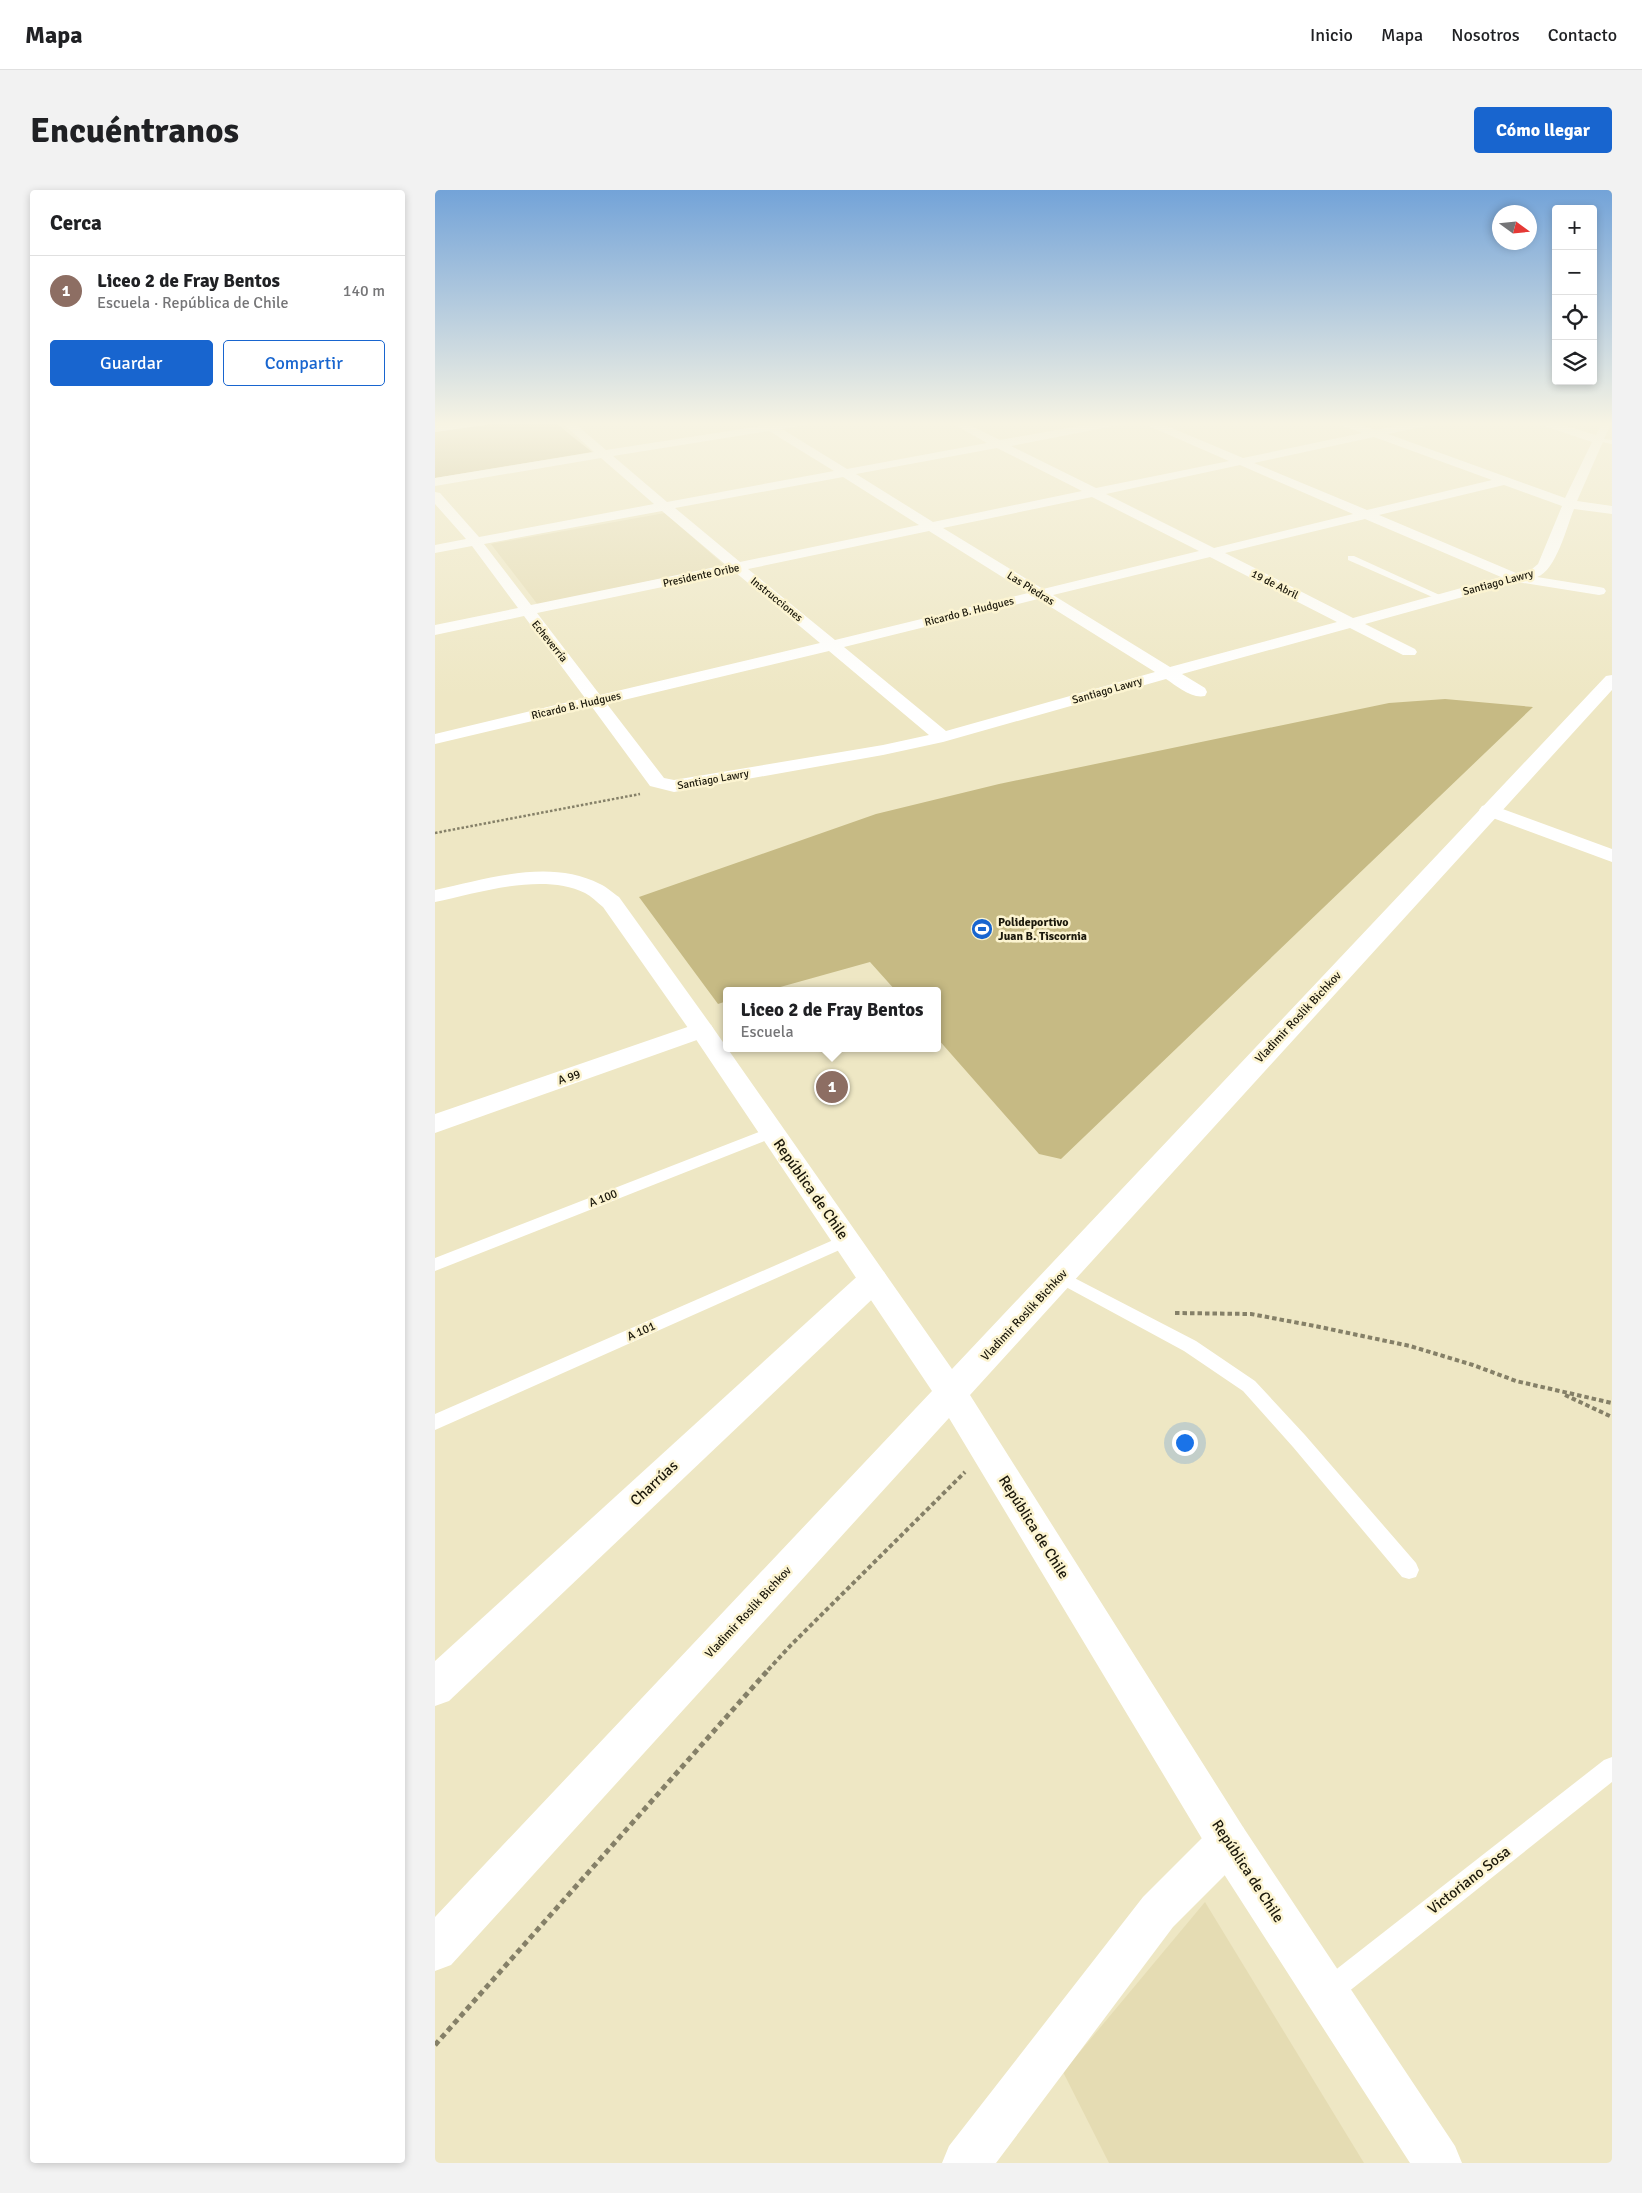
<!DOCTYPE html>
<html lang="es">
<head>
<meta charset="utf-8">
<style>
	body { margin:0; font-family:Signika,sans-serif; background:#f2f2f2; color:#202124 }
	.controls { position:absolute; right:15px; top:15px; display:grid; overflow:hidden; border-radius:5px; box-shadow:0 2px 8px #0003 }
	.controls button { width:45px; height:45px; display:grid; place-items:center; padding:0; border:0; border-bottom:1px solid #e0e0e0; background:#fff; color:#202124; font:25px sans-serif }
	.compass { position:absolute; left:1057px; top:15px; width:45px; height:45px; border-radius:50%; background:#fff; box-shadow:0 2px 8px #0003; rotate:105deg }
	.you { position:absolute; left:749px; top:1252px; width:18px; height:18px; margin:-12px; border:4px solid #fff; border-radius:50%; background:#1a73e8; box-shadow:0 0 0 8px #1a73e833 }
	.badge { display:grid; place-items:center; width:32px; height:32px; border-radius:50%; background:#1865cf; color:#fff; font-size:16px; font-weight:700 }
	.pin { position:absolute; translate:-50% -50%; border:2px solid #fff; box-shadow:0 1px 5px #0006 }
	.popup { position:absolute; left:288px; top:797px; width:218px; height:65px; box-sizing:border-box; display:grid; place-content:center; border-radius:5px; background:#fff; filter:drop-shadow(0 1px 4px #0005); font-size:16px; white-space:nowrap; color:#757577 }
	.popup b { font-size:19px; color:#202124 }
	.popup::after { content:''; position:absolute; left:50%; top:100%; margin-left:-10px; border:10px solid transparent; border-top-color:#fff }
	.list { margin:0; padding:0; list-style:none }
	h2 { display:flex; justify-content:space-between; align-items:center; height:65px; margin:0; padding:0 20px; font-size:21px }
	h2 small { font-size:16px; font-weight:400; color:#757577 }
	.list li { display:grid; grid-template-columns:32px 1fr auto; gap:15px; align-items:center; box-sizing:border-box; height:70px; padding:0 20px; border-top:1px solid #e0e0e0 }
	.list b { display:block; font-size:19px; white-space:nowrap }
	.list p { margin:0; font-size:16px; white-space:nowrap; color:#757577 }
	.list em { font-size:16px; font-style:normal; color:#757577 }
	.actions { display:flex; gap:10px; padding:15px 20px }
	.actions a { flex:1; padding:11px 0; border:1px solid #1865cf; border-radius:5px; text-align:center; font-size:18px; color:#1865cf }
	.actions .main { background:#1865cf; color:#fff }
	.icon { flex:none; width:28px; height:28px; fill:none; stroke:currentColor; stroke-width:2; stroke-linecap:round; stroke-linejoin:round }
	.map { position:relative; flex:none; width:1177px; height:1973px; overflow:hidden; border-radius:5px }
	header { display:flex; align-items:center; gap:30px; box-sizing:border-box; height:70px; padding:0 25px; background:#fff; border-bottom:1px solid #e0e0e0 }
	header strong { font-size:24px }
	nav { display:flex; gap:28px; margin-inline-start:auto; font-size:18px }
	.intro { display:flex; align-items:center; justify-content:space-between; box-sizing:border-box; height:120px; padding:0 30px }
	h1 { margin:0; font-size:35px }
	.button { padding:12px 22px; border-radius:5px; background:#1865cf; color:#fff; font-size:18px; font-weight:700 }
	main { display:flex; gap:30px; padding:0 30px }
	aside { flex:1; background:#fff; border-radius:5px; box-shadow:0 2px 8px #0003 }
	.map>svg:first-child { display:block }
	.built { fill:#e5dcb3 }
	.green { fill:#c6ba84 }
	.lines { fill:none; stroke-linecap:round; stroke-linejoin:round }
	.path-far2 { stroke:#858068; stroke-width:2.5; stroke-dasharray:2.5 2; stroke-linecap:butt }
	.path-far1 { stroke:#858068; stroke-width:4; stroke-dasharray:4.5 3; stroke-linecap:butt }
	.path { stroke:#858068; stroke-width:5; stroke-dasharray:5.5 4; stroke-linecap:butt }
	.service { fill:#fff; fill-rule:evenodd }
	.minor { fill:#fff; fill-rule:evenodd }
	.tertiary { fill:#fff; fill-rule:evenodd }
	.labels { text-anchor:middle; stroke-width:5; stroke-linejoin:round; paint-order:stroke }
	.far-street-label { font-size:11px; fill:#1b180b; stroke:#fcf4d1 }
	.poi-label { font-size:12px; font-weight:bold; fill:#1b180b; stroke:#fcf4d1; text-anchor:start }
	.street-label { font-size:12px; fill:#1b180b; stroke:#fcf4d1 }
	.near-street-label { font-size:15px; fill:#1b180b; stroke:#fcf4d1 }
</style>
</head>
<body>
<header>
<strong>Mapa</strong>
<nav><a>Inicio</a><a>Mapa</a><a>Nosotros</a><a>Contacto</a></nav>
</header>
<div class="intro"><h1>Encuéntranos</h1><a class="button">Cómo llegar</a></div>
<main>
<aside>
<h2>Cerca<small></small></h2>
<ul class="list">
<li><span class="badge" style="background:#8d6e63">1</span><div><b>Liceo 2 de Fray Bentos</b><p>Escuela · República de Chile</p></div><em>140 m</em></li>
</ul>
<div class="actions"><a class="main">Guardar</a><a>Compartir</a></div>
</aside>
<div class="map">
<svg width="1177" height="1973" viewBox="0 0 1177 1973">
	<rect width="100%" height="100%" fill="#eee7c4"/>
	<g class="built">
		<path d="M230,323L289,375L103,415L56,354Z"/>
		<path d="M770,1712L929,1973H674L628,1882Z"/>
	</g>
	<g class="green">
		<path d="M75,231H118L157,262L0,288V242Z"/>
		<path d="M1010,509L1098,517L626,969L604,964L502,848V801H461L435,772L331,801H292V811L283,814L204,707L441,624L564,594L954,513Z"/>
	</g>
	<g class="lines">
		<path class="path-far2" d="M0,643L205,604"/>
		<g class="path-far1">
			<path d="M740,1123L816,1124L880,1136L975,1156L1038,1175L1081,1191L1177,1213"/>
			<path d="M1130,1205L1177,1227"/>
			<path d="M333,1480L356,1455L530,1282"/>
		</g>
		<path class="path" d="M0,1855L334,1479"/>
		<g class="service">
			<path d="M1164,248L1177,250V254L1162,251Z"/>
			<path d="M913,366H919L1009,407L1002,409L913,370Z"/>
			<path d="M337,937L342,938L344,942L342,946L0,1081V1068Z"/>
			<path d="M412,1044L418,1046L420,1050L418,1054L0,1240V1224Z"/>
			<path d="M624,1080L761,1151L820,1191L870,1245L981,1373L984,1380L981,1387L974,1389L967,1387L858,1257L808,1201L749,1161L618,1090L616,1086L618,1082Z"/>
			<path d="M1177,1567V1592L903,1810L894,1813L885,1810L882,1801L885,1792L1169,1570Z"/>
		</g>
		<g class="minor">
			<path d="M34,231H63L57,234L0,242V236Z"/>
			<path d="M125,231H137L171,260L326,236L321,231H334L338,234L354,231H379L374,234L347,239L412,279L552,253L513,231H526L565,250L672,231H694L689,234L576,256L661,298L794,271L707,233L706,231H720L808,268L927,243L901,233L900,231H915L941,240L986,231H1006L1005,233L953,244L1130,308L1157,252L1100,233L1098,231H1115L1161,245L1168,231H1177L1142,311L1177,316V324L1139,319C1132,336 1121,381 1102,387L1164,397L1169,398L1171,401L1169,404L1164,405L1082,392L930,434L980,459L982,462L980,465H968L915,438L747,484L770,498L772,502L770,506C756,509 742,496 731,489L508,552L448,565L239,602L215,596L157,517L0,554V544L150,508L89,426L0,445V435L83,418L37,356L0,363V355L31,349L0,314V302L5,303L44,347L219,314L166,268L0,296V288L159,262ZM334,241L399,281L232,312L178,266ZM939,247L1057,290L932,320L819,273ZM562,258L647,301L498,332L421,284ZM805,275L918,324L779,358L671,304ZM408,287L484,335L305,372L240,318ZM1069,295L1127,316L1103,374L1097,379L1081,383L944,325ZM657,307L764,361L608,399L508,338ZM227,321L291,375L96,415L49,354ZM930,329L1066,387L918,428L790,363ZM494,341L593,403L400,450L313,379ZM775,367L902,432L735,477L618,405ZM300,382L385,453L165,505L102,423ZM603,409L720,482L511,541L409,457ZM394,461L494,545L448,555L239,590L229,588L172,514Z"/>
			<path d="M1054,614L1177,659V672L1047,624L1044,620L1047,616Z"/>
			<path d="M267,832L276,835L279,840L276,845L0,943V924Z"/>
			<path d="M438,1078L449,1082L453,1090L449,1098L14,1511L0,1516V1471L427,1082Z"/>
			<path d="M793,1631L808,1637L814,1652L808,1667L738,1737L561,1973H507L514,1956L708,1707L778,1637Z"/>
		</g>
		<path class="tertiary" d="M1177,485V500L535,1205L808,1637L1020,1956L1027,1973H975L778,1667L514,1228L16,1775L0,1781V1727L497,1201L258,845L168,717C162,712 156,706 150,703C107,682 44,703 0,712V700C52,689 114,668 165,694C172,697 178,703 184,707L276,835L517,1179L1171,486Z"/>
	</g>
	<linearGradient id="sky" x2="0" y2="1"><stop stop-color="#73a3d8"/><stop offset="0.46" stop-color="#f7f4e4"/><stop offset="1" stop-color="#f7f4e4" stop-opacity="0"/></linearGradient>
	<rect width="1177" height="507" fill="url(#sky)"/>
	<defs>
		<g id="stadium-disc" transform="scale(1.125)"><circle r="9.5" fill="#1865cf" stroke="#fcf4d1"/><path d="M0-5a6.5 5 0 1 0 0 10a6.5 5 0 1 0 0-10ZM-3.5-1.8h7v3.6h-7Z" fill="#fff"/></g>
	</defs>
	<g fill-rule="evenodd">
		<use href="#stadium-disc" x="547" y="739"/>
	</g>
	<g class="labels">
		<g class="far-street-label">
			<text transform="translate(266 385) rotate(-12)" y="4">Presidente Oribe</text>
			<text transform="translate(1063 392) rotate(-15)" y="4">Santiago Lawry</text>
			<text transform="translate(840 394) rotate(27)" y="4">19 de Abril</text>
			<text transform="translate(596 398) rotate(32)" y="4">Las Piedras</text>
			<text transform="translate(342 409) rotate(39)" y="4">Instrucciones</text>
			<text transform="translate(534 421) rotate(-14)" y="4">Ricardo B. Hudgues</text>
			<text transform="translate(115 451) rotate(51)" y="4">Echeverría</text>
			<text transform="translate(672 500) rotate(-16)" y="4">Santiago Lawry</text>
			<text transform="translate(141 515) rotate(-13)" y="4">Ricardo B. Hudgues</text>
			<text transform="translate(278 589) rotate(-10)" y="4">Santiago Lawry</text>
		</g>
		<g class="poi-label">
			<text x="563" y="736">Polideportivo<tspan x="563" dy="14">Juan B. Tiscornia</tspan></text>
		</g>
		<g class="street-label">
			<text transform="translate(863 827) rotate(-47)" y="4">Vladimir Roslik Bichkov</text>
			<text transform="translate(134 887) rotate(-19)" y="4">A 99</text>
			<text transform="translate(168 1008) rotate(-21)" y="4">A 100</text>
			<text transform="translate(589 1125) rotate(-47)" y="4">Vladimir Roslik Bichkov</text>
			<text transform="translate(206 1141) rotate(-24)" y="4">A 101</text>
			<text transform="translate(313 1422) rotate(-47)" y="4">Vladimir Roslik Bichkov</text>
		</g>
		<g class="near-street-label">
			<text transform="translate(376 999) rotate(55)" y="5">República de Chile</text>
			<text transform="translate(219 1293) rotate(-43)" y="5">Charrúas</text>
			<text transform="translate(599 1337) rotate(58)" y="5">República de Chile</text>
			<text transform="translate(813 1681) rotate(57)" y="5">República de Chile</text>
			<text transform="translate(1034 1690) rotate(-38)" y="5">Victoriano Sosa</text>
		</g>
	</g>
</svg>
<div class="controls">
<button>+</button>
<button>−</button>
<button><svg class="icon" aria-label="locate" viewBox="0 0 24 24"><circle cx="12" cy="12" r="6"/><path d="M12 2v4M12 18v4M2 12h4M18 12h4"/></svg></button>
<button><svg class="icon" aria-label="layers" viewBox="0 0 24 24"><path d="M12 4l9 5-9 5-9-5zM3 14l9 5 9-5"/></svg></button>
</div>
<svg class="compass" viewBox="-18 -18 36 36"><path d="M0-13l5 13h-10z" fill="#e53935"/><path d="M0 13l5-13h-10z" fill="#757577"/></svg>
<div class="you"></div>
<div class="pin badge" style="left:397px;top:897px;background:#8d6e63">1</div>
<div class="popup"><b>Liceo 2 de Fray Bentos</b>Escuela</div>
</div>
</main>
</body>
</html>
